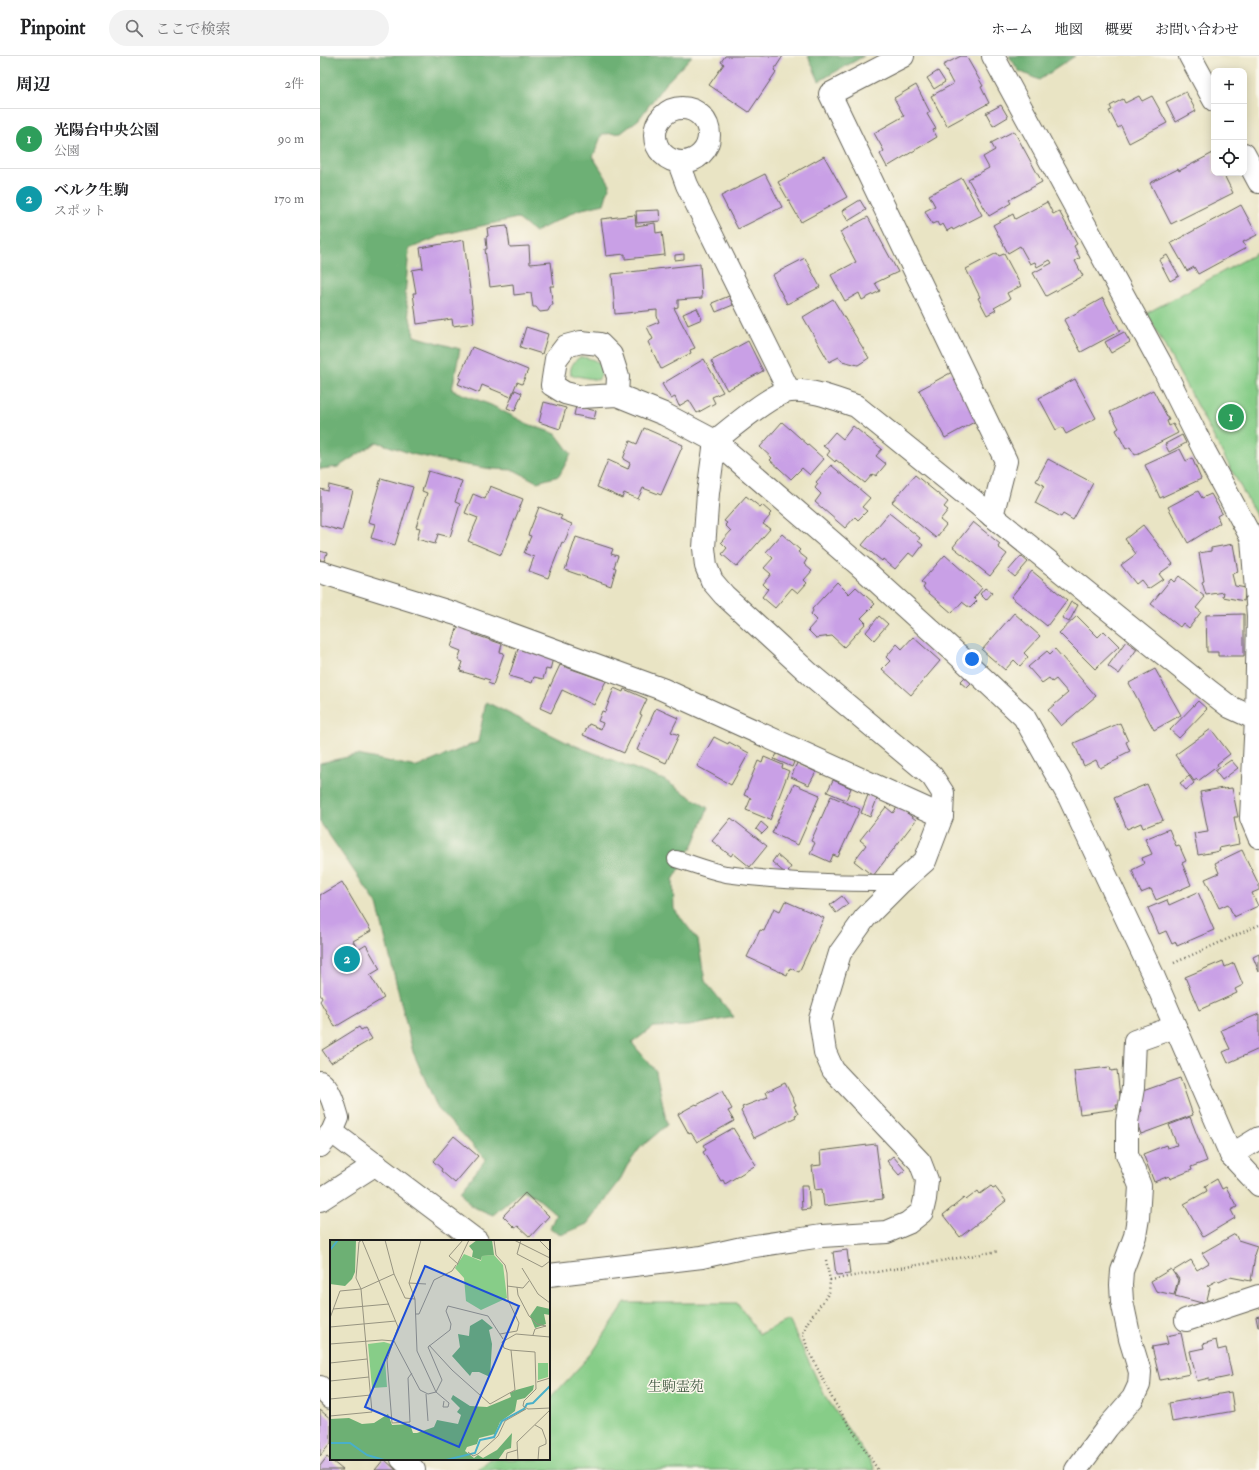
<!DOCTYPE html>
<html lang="ja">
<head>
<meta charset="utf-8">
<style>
	body { margin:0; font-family:"IM FELL Double Pica","Noto Serif JP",serif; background:#f2f2f2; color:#202124 }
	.controls { position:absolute; right:12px; top:12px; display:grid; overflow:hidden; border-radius:8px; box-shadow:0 2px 10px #0003 }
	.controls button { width:36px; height:36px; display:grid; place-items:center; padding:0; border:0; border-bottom:1px solid #e0e0e0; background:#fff; color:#202124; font:20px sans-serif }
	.you { position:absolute; left:652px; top:603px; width:14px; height:14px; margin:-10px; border:3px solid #fff; border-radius:50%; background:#1a73e8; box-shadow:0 0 0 6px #1a73e833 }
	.badge { display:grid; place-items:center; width:26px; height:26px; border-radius:50%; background:#d93025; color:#fff; font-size:13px; font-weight:700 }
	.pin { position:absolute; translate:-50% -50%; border:2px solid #fff; box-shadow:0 1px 4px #0006 }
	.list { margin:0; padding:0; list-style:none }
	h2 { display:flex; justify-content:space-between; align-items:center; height:52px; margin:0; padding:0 16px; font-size:17px }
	h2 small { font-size:13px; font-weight:400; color:#757577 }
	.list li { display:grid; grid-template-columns:26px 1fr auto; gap:12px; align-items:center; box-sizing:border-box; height:60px; padding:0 16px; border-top:1px solid #e0e0e0 }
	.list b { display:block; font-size:15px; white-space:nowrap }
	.list p { margin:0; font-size:13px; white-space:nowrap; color:#757577 }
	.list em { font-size:13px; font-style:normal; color:#757577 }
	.icon { flex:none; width:22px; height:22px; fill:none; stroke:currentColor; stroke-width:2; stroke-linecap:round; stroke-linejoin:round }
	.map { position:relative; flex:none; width:939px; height:1414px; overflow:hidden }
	header { display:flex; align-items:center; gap:24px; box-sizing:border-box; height:56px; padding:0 20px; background:#fff; border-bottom:1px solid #e0e0e0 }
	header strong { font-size:19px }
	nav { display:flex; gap:22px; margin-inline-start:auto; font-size:14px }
	.search { width:280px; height:36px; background:#f2f2f2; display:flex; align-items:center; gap:10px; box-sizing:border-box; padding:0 14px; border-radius:22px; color:#757577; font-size:15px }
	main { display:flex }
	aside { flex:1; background:#fff }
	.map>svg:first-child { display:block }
	.green { fill:#87cd88; stroke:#527452 }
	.forest { fill:#6db074; stroke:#446648 }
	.building { fill:#c9a0e6 }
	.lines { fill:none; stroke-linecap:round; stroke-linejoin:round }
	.service-casing { stroke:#646257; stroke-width:18 }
	.minor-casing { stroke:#646257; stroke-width:24 }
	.path { stroke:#646257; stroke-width:2.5; stroke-dasharray:1 3; stroke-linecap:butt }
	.service { stroke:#fff; stroke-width:16 }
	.minor { stroke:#fff; stroke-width:22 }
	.labels { text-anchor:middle; stroke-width:3; stroke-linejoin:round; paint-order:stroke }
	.park-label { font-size:14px; fill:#415a42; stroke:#fbf7ec }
	.inset-river { fill:none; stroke:#49afc8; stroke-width:2 }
	.inset-road { fill:none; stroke:#979481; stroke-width:1 }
	.view { fill:#1d4ed8; fill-opacity:0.15; stroke:#1d4ed8; stroke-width:2 }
	.inset-edge { fill:none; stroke:#1c1c1c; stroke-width:2 }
</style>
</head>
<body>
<header>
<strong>Pinpoint</strong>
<div class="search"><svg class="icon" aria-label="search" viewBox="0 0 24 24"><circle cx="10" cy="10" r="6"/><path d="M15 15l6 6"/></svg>ここで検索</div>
<nav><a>ホーム</a><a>地図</a><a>概要</a><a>お問い合わせ</a></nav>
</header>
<main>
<aside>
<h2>周辺<small>2件</small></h2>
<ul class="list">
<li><span class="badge" style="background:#2e9e5b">1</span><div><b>光陽台中央公園</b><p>公園</p></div><em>90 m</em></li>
<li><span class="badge" style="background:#0f9aa8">2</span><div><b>ベルク生駒</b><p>スポット</p></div><em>170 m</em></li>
</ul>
</aside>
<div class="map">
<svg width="939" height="1414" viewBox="0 0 939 1414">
	<rect width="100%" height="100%" fill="#fbf7ec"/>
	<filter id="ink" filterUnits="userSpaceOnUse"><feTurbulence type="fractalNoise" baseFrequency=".025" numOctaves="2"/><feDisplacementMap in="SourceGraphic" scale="8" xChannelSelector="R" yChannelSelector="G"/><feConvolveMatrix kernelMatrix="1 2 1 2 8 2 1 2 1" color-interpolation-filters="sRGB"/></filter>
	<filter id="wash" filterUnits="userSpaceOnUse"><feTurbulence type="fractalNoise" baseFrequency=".012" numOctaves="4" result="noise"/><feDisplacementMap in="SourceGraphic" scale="16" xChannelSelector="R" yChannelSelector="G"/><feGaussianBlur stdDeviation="0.9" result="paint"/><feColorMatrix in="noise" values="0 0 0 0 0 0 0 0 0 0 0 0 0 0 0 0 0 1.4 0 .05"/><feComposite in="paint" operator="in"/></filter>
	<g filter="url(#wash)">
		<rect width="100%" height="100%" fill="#e9e4c4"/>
		<g class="green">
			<path d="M939,196V465L827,257Z"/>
			<path d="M260,301C275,302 290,309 278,324L251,319C249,311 254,305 260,301Z"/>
			<path d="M305,1247H417L439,1278L469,1264L505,1340L553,1409L555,1414H158L170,1403H229V1344L273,1296Z"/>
		</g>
		<g class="forest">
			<path d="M0,0H372L344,29L319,63L301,77L282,78L273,101L290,128L284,148L258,154L215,176L197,162L125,178L89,193L85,240L94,280L140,293L132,334L171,349L208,368L236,378L251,398L239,420L217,426L194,414L172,413L134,407L92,398L57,386L18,411L0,413Z"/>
			<path d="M488,0H544L499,25Z"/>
			<path d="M689,0H755L719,24L699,15Z"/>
			<path d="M166,646L246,686L344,724L388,752L374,787L353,824L354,853L378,884L385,925L414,961L369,970L333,971L312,987L336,1015L347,1069L320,1092L307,1110L299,1126L267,1168L241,1179L230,1172L236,1158L216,1141L202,1134L173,1159L151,1150L141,1135L166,1103L118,1053L93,996L57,848L0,766V707L37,699L97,711L158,686Z"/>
		</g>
		<g id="blocks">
			<g class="building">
				<path d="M405,0H463L454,14L456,16L429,56L389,29L404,8L401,6Z"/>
				<path d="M641,0H646L663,30L661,31L669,47L627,70L611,40L633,28L623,9Z"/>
				<path d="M618,15L625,26L614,33L607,22Z"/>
				<path d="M596,29L610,56L607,58L616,73L613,74L617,81L567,111L560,98L564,95L554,77L584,60L574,42Z"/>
				<path d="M866,36L876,55L856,66L846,46Z"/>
				<path d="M819,40L822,45L832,40L847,67L809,87L801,70L798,72L789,55L792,54L790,50L803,43L805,47Z"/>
				<path d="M681,49L688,61L673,70L666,57Z"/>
				<path d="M694,75L722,126L689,144L691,147L669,160L648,123L669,112L663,101L675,94L671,87Z"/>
				<path d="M893,97L894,117H903L913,137L851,168L830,127L858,113L859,115Z"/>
				<path d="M504,100L527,141L481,166L458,126Z"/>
				<path d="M445,118L462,151L418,173L401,140Z"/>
				<path d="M642,122L662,159L633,174L632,172L627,175L623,168L619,170L617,166L612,168L605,155L615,150L609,139Z"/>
				<path d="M540,144L546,154L528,165L522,155Z"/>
				<path d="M727,146L733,158L739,155L757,188L754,190L760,202L755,205L763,220L726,240L713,217L732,207L730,204L717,211L715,206L710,208L700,190L688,197L673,169L693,158L695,163Z"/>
				<path d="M921,149L937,179L923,186L926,192L878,218L874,211L867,215L851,187Z"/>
				<path d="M339,154L340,165L317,167L316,155Z"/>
				<path d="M315,159L316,170L335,167L336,177L342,176L345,199L305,203V198L286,200L281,163Z"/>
				<path d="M548,161L578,216L555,227L560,235L542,244L539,237L525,245L511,219L536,206L520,176Z"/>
				<path d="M187,170L190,191L209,190L210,208L231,206L234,230H230L233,249H231L228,255L220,256L216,251H213L211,237L194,239L193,228L170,231L165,193H167L166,181L168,180L167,172Z"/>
				<path d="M144,184L154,267L133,270L132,263L97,268L93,237H96L92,214L103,212L100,192Z"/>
				<path d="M677,197L679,200L684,198L701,230L687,237L690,243L674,252L676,254L667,259L658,242L660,241L646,213Z"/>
				<path d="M364,198V203L355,204V199Z"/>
				<path d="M847,199L859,220L850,225L839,204Z"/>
				<path d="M485,202L500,231L467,248L452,219Z"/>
				<path d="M380,208L382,242L358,244V251L354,252L375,292L370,294L371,297L341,313L328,286L333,283L327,271L339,266L337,260V254L295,258L292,218Z"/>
				<path d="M409,240L413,249L396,256L392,247Z"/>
				<path d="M783,242L800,275L761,296L744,264Z"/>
				<path d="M513,243L549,302L538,309L522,305L519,301L509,306L483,261Z"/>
				<path d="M377,252L382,263L368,269L363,258Z"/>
				<path d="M206,271L228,278L222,298L200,291Z"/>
				<path d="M804,276L810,286L791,297L785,286Z"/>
				<path d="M428,285L443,315L407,334L391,305Z"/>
				<path d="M152,291L208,314L202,328L197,326L191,341L162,329L159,337L138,328L141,322H139Z"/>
				<path d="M384,303L403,336L392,341L395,347L377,357L369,344L359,350L355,341L351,343L342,328Z"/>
				<path d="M632,316L658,364L625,382L599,334Z"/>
				<path d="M755,323L776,362L746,378L742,371L736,374L719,342Z"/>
				<path d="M195,334L202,337L195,355L187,352Z"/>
				<path d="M833,334L849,364L847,365L849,370L853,368L858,377L815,399L810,391L806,393L796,374L799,372L790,356Z"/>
				<path d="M224,346L246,352L240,373L219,366Z"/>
				<path d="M256,350L276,355L274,363L254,359Z"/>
				<path d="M462,366L504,403L490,419L482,412L471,423L450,404L452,402L440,391Z"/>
				<path d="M533,370L562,393L556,400L566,408L556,420L553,418L545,427L516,404L515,406L507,399L510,395L503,390L515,376L523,383Z"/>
				<path d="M324,372L363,389L341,439L323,432L318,443L304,437L302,442L277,431L288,404L308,413L310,407L303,403L310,385L317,388Z"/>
				<path d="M862,379L866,387L849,396L845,388Z"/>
				<path d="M860,393L866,405L872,402L881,423L840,442L825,409Z"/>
				<path d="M728,403L773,427L753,464L743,458L741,461L715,447L724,429L716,425Z"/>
				<path d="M511,409L550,442L542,451L547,455L538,464L535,461L525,472L495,446L501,438L495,432L498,428L496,426Z"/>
				<path d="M108,415L142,425L135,446L140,448L130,481L118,478L115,488L97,483L100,472L96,471L107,437L102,435Z"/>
				<path d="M595,419L628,446L624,451L628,454L620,464L626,469L616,482L572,446Z"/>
				<path d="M61,422L93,431L75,489L51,482L55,468L48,466Z"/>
				<path d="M9,429L33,435L22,475L0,469V433L8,435Z"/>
				<path d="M170,430L203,443L181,499L148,485L158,462L145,457L153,438L165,443Z"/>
				<path d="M878,435L882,442L891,438L902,457L897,460L900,467L868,487L848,451Z"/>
				<path d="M426,440L440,451L442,449L451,457L449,459L450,460L443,468L450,473L417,511L402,498L407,492L401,486L411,475L405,469L407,467L404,465Z"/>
				<path d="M219,451L242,460L240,463L252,468L244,487L242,486L228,522L209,515L214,501L204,497L211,480L208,479Z"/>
				<path d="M569,457L600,482L598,485L603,489L594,501L589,497L575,513L563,503L562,505L542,489Z"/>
				<path d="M653,466L680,488L678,491L687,498L670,520L633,491Z"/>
				<path d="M823,469L853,508L839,518L843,523L828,533L821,524L816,528L801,509L816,498L805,483Z"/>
				<path d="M462,478L480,494L478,496L487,503L484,508L492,515L484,524L487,527L478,537L472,532L455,552L442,541L448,533L443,528L451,518L444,512L453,502L446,496Z"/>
				<path d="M256,481L293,493L291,498L298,500L294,511L296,512L291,530L245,514Z"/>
				<path d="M913,488L918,516L912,518L915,530L926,532L924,545L903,541L904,536L886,539L882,526L884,525L879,497L891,495V492Z"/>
				<path d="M0,495L7,497L4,505L0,504Z"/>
				<path d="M625,499L662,532L654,542L657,545L650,552L642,546L632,557L603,532L605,529L601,526Z"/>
				<path d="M701,500L708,506L695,521L688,515Z"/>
				<path d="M712,515L747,544L727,570L691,541Z"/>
				<path d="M859,520L885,541L876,552L881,556L869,572L863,567L860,571L831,548L851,523L854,526Z"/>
				<path d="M517,526L529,538L536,531L555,548L541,562L546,567L524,591L512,580L496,582L488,574L497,564L491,558L493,555L492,553Z"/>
				<path d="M665,532L672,537L666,544L660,538Z"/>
				<path d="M751,546L758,549L749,566L742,562Z"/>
				<path d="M694,557L720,580L704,597L708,601L700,610L694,604L685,614L662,594Z"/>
				<path d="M924,558V600H898V596H887L886,559Z"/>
				<path d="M559,560L568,568L554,584L546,576Z"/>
				<path d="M757,560L778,581L784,575L799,590L775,613L739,577Z"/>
				<path d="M138,570L154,576L153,578L182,588L180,596L184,597L173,629L168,627L170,624L140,615L143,606L138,604L141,595L131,591Z"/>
				<path d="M593,581L620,605L591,639L562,613L570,605L566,601L577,588L582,593Z"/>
				<path d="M806,585L817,593L799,618L788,610Z"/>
				<path d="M198,593L233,602L230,614L226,613L223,623L214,621L212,627L189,620Z"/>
				<path d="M735,593L776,640L741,670L728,654L748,637L736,623L732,626L729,622L722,627L708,611L727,595L730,598Z"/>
				<path d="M240,609L286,625L274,649L242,634L231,657L220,652Z"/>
				<path d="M835,613L861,659L834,674L809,627Z"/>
				<path d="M645,621L652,627L647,632L640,626Z"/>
				<path d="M294,632L303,636L304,633L327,643L320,658L322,659L304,697L263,679L269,668L281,673L283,667L278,665L282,655L285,656Z"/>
				<path d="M878,645L887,653L859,682L850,674Z"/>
				<path d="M336,652L358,662L351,676L359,679L346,707L317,694Z"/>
				<path d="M800,667L808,685L806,686L810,695L798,701L799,703L780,712L776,704L764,710L754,687Z"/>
				<path d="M891,673L910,698L897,708L898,710L878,725L877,723L874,725L855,699Z"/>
				<path d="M394,681L408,688L409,686L429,697L411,729L377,710Z"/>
				<path d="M457,698L474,706L472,711L454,703Z"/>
				<path d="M444,701L463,709L462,712L469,715L450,764L426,754L431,742L424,739L438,705L442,707Z"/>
				<path d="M911,704L918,712L902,724L895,715Z"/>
				<path d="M477,707L496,716L489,729L471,721Z"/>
				<path d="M869,720L874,727L866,734L860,727Z"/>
				<path d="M513,724L531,732L526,744L507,736Z"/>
				<path d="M474,728L500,739L478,789L452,777Z"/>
				<path d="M827,728L843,764L823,772L821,767L807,773L794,742Z"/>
				<path d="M903,732L904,733L912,732L918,761H914L919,788L899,792L900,795L878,799L874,777L888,775L880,736Z"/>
				<path d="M548,739L557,743L550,761L541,757Z"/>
				<path d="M511,740L540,753L518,801L513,799L510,806L490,797L495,787L491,785Z"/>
				<path d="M578,750L596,764L553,820L534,805L546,789L540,784L566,751L573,757Z"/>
				<path d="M411,762L447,790L430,811L413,797L411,800L392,785Z"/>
				<path d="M441,766L448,772L442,778L436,773Z"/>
				<path d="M849,773L856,790L859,789L866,805L862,807L871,829L836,844L831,833L821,837L812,814L824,808L822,802L832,798L825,783Z"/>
				<path d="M922,794L939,829V834L932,837L938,850L914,861L908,848L899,852L885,823L899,817L895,807Z"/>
				<path d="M457,799L471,811L466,818L452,806Z"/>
				<path d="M22,826L51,875L33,885L38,894L46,889L60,913L50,919L64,942L15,971L0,945L2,942L0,938V839Z"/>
				<path d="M878,836L894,874L857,890L856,886L852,888L846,875L839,878L828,852L847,844L849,849Z"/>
				<path d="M522,840L528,848L516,857L510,849Z"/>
				<path d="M465,845L504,862L479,916L470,912L467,919L427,901L440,874L444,875L454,852L460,855Z"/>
				<path d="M939,898V916L933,901Z"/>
				<path d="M903,905L905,911L914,907L923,929L915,933L917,937L879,954L865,921Z"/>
				<path d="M939,958V993L908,1007L903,996L910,993L901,974Z"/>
				<path d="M39,971L41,974L45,972L52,983L11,1007L2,994Z"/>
				<path d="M790,1011L791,1015L797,1014L801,1049H796L797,1053L760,1058L754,1015Z"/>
				<path d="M860,1022L873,1059L821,1078L814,1059L822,1055L819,1045L820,1036Z"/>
				<path d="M465,1027L476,1049L474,1050L478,1058L475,1059L476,1061L434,1082L421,1055L423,1053L422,1051L448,1041L446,1036Z"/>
				<path d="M402,1035L412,1053L408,1055L414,1065L377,1086L371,1077L369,1078L358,1058L376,1048L377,1049Z"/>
				<path d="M870,1061L887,1105L871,1111L872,1114L850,1123L849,1120L834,1126L823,1098L846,1089L847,1092L857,1089L849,1069Z"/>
				<path d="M413,1072L436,1109L405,1128L403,1124L401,1125L383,1096L386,1094L383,1089Z"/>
				<path d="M134,1080L158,1100L135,1127L121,1115L122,1113L113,1105Z"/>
				<path d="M556,1088L563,1143L504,1150L502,1133L495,1134L492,1110L501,1109L500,1095Z"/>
				<path d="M573,1100L585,1114L579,1119L567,1105Z"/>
				<path d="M897,1123L902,1133L906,1131L917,1151L911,1154L915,1162L883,1181L864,1148L887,1135L885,1130Z"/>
				<path d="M481,1130H488L490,1153L482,1154Z"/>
				<path d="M671,1130L673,1132L675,1131L686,1145L640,1181L623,1159L644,1142L646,1144L658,1135L660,1138Z"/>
				<path d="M205,1137L229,1160L210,1181L198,1170L195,1172L183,1160Z"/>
				<path d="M915,1178L918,1184L937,1190L934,1199L935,1200L931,1225L910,1221L899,1226L898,1224L887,1230L890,1231L886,1248L855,1240L859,1223L853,1215L871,1204L877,1214L889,1207L882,1197Z"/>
				<path d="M527,1194L530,1218L516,1219L513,1196Z"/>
				<path d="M851,1213L858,1224L854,1239L836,1235L831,1225Z"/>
				<path d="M939,1260V1271H938L936,1261Z"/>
				<path d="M861,1277L870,1318L840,1324L832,1291L848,1288L846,1280Z"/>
				<path d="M896,1284L898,1294L906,1292L912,1320L889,1325V1322L877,1325L870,1295L884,1292L883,1288Z"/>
				<path d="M911,1336L914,1355L852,1366L849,1347Z"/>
				<path d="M0,1354L11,1363V1387L0,1400Z"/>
				<path d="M7,1401L23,1414H0V1410Z"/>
				<path d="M64,1403L76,1414H55Z"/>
			</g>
		</g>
	</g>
	<g filter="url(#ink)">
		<use href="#blocks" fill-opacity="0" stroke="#646257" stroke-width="1"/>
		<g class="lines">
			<g class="service-casing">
				<path id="service" d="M356,803C373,808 390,815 406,818C463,826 522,827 580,827"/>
			</g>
			<g class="minor-casing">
				<g id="minor">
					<path d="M583,0L510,38L686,405L672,460"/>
					<path d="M673,0L842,310L885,396L932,483L938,560L936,663L931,762L939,781"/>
					<path d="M870,0L894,44"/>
					<circle cx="362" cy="79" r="27"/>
					<path d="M924,98L939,126"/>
					<path d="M359,107L367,129L469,335"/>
					<path d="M297,339L298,321L291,299L280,288L261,286L246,290L236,303L232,329L245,337L261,341L297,339L344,358L395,385L540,510L637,598L704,661L749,741L832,917L911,1099L939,1129"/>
					<path d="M0,516L136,558L342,633L622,760"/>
					<path d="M0,1026C11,1034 14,1049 18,1062L12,1076L0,1090"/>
					<path d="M12,1076L157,1185"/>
					<path d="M911,1099L939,1082"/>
					<path d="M0,1144L56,1108"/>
					<path d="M229,1219L382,1201L422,1192L502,1180L567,1176L588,1167L602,1156L605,1143L607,1124L600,1106L513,1014L505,996L500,963L520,897L545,862L580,827L605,805L622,760L623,737L612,720L491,619L404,539L392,525L386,510L384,492L388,437L395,385C410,373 452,337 470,335C492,333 515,343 536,350L888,634L910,651L936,663H939"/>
					<path d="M866,1264L939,1240"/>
					<path d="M0,1331L11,1342"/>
					<path d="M82,1403L94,1414"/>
					<path d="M756,1414L787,1372L813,1342L819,1329L820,1316L810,1283L802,1245L801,1229L802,1215L815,1180L818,1162L820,1130L807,1098V1066L813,1032L815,985L855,971"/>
				</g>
			</g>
			<g class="path">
				<path d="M854,907L939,869"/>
				<path d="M506,1204L510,1224L509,1237L487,1267L483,1277L487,1291L513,1344L558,1414"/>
				<path d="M510,1224L679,1195"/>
			</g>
			<use href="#service" class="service"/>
			<use href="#minor" class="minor"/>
		</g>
	</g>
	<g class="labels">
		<g class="park-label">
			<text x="356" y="1335">生駒霊苑</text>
		</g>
	</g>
	<g transform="translate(10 1184)">
		<rect width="220" height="220" fill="#e9e4c4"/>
		<path d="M134,14L151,21L152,16L164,15L173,25L177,58L151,70L136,61L134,38L125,28ZM54,102L61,104L55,120L57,147L42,148L38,104ZM208,123H218V137L208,140Z" fill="#87cd88"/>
		<path d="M0,0H26L25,32L22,39L15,46L0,44ZM147,0H162L164,15L152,16L151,20L142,17L143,11L139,6ZM207,66L220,69V75L214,74L216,84L205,88L200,76ZM152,79L163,88L159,90L162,104L160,137L149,132H142L140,136L122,116L130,107L128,94L139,96L140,86ZM204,145L203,150L195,158L187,160L185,171L170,182L165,194L149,198L147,204L137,207L135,211L144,218L148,215L153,218L167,210L182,193L181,208L175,210L168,220H0V179L19,178L32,184L44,183L58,174L62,185L80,184L83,193H87L104,187L107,180L128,184L131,175L127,172L130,168L121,159L123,155L140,166L157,167L181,157L180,153L186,150Z" fill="#6db074"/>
		<path class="inset-river" d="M0,10L8,0M0,203H20L37,215L54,220M116,220L145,213L150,200L164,197L172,181L194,169L197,164L203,163L220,146"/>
		<path class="inset-road" d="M55,0L64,34L75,58L85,59M91,0L79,43L85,59L87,111L106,152L119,163L118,167H113L114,161M164,0L166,15L175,25L177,33L178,60L189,83L187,91L170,94M184,0L220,18M191,0L187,14L212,27L220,21M209,0L220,11M128,24L119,16L133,0M127,25L139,0M192,28L208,54L220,63M79,43L96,44M177,46L193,48L199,41M187,47L188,55L199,76L207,84L216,86L205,89L203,95M3,69L59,64M85,74H89L104,40L122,31L126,25M0,78L10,51L31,49L64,34M0,87L66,81M220,97L186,94L172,102L174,108L180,110L205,112L206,149L194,161L193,166L198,169L220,168M0,104L52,100L64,101L90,150L98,154L106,152L112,140L98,107L120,90L121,84L116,71L118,66L158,76L173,99M99,105L122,130L160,164L185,150L181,110M0,123L37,119M0,141L39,137M207,142L220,138M96,154L98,181M0,159L41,155M0,176L42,172L31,49L26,38L29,2L32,0L68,87L57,120L62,183L80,182L78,138L82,133M205,185L212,189L216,200V204L209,207L208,220M138,212L143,216L148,214L168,196L175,181L196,169M176,220L177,213L187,210M188,220L187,202L220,170"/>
		<path class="view" d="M95,26L189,66L129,207L35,167Z"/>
		<rect width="220" height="220" class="inset-edge"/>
	</g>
</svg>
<div class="controls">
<button>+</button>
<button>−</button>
<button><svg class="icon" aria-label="locate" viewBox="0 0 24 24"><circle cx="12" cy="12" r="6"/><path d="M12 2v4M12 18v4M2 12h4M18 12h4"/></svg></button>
</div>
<div class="you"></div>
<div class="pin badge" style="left:911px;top:361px;background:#2e9e5b">1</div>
<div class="pin badge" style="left:27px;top:903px;background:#0f9aa8">2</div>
</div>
</main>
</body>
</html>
